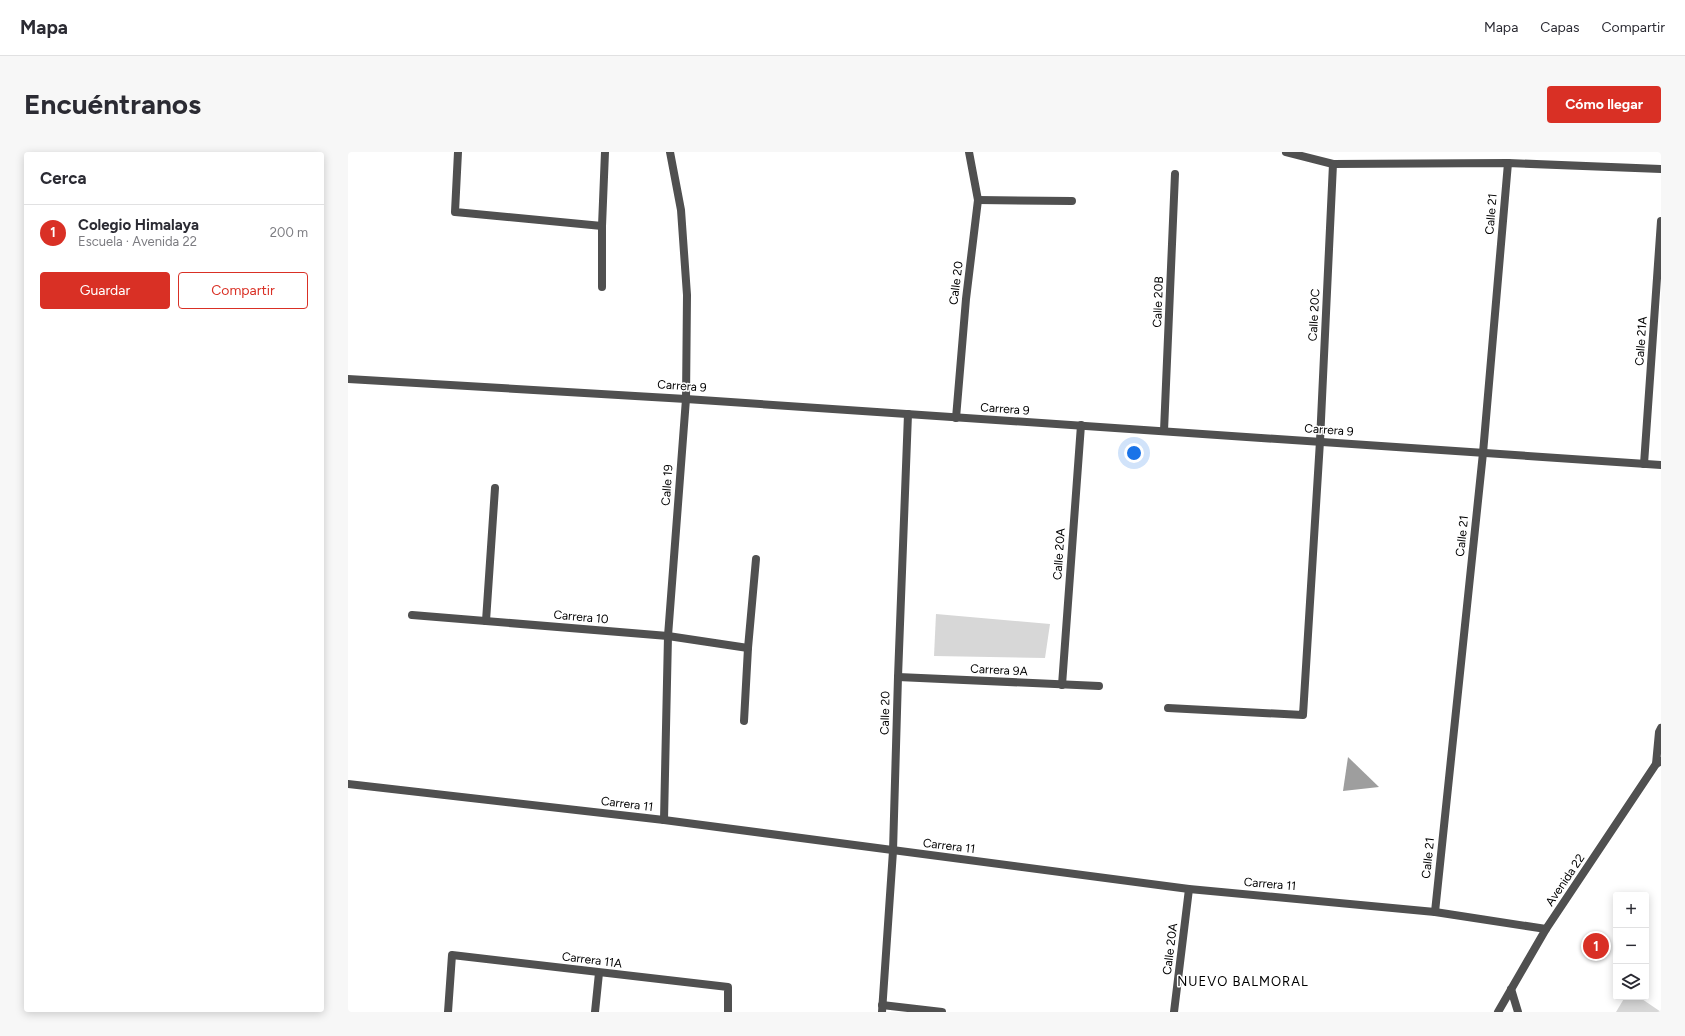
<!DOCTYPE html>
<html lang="es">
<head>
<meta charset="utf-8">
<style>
	body { margin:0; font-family:Figtree,sans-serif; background:#f7f7f7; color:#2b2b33 }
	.controls { position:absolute; right:12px; bottom:12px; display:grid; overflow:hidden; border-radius:4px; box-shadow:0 2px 10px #0003 }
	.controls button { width:36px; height:36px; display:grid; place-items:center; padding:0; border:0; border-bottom:1px solid #e1e1e2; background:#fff; color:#2b2b33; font:20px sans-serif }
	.you { position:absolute; left:786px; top:301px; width:14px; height:14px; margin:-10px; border:3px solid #fff; border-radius:50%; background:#1a73e8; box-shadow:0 0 0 6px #1a73e833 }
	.badge { display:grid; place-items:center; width:26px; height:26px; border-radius:50%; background:#d93025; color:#fff; font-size:13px; font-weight:700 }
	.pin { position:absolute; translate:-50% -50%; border:2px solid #fff; box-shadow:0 1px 4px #0006 }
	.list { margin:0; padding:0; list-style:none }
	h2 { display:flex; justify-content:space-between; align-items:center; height:52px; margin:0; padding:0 16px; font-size:17px }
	h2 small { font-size:13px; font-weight:400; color:#7c7c81 }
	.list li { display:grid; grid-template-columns:26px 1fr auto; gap:12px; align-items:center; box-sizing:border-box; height:56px; padding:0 16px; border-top:1px solid #e1e1e2 }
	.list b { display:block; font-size:15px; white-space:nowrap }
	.list p { margin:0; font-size:13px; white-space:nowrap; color:#7c7c81 }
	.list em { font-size:13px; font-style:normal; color:#7c7c81 }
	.actions { display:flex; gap:8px; padding:12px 16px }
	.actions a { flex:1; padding:9px 0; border:1px solid #d93025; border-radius:4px; text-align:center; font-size:14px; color:#d93025 }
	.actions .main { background:#d93025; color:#fff }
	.icon { flex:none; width:22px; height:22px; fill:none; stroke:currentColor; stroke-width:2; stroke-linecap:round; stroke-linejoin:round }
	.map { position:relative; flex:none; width:1313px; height:860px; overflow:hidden; border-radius:4px }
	header { display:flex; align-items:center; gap:24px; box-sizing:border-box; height:56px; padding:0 20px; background:#fff; border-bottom:1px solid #e1e1e2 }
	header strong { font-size:19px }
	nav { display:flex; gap:22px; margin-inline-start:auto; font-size:14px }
	.intro { display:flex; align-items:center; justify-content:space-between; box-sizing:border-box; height:96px; padding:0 24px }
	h1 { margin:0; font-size:28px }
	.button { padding:10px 18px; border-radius:4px; background:#d93025; color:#fff; font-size:14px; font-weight:700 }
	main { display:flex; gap:24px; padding:0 24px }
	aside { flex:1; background:#fff; border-radius:4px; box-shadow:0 2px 10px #0003 }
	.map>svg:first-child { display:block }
	.green { fill:#d7d7d7 }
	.water { fill:#9e9e9e }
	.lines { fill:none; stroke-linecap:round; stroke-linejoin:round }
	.service { stroke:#505050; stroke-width:8 }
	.minor { stroke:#505050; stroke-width:8 }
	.tertiary { stroke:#505050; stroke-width:8 }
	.labels { text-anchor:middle; stroke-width:3; stroke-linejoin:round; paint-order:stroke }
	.street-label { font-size:12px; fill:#000; stroke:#fff }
	.neighbourhood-label { font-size:13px; letter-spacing:1px; fill:#000; stroke:#fff }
</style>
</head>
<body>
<header>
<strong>Mapa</strong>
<nav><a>Mapa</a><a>Capas</a><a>Compartir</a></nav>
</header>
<div class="intro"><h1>Encuéntranos</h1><a class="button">Cómo llegar</a></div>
<main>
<aside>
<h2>Cerca<small></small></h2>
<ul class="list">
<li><span class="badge">1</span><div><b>Colegio Himalaya</b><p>Escuela · Avenida 22</p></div><em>200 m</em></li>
</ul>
<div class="actions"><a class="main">Guardar</a><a>Compartir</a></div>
</aside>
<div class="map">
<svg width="1313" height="860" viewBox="0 0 1313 860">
	<rect width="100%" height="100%" fill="#fff"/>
	<g class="green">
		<path d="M588,462L702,472L697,506L586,504Z"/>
		<path d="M1277,845H1291L1313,860H1268Z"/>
	</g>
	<path class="water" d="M1000,605L1031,635L995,639Z"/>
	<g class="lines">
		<g class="service">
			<path d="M820,556L955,563L972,289"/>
			<path d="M1163,837L1170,860"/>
		</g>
		<g class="minor">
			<path d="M110,0L107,60L254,74"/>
			<path d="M938,0L985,12L1160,11L1313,17"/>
			<path d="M630,48L724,49"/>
			<path d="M254,135V74L257,0"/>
			<path d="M0,227L338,247L1313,313"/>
			<path d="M608,266L618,147L630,48L621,0"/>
			<path d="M816,279L827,22"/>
			<path d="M972,289L985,12"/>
			<path d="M1296,312L1313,69"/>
			<path d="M64,463L320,484L400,496"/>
			<path d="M138,469L147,336"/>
			<path d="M550,525L751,534"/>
			<path d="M714,533L733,273"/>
			<path d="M396,569L400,496L408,407"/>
			<path d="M0,632L316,668L841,737L1087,760L1198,777"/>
			<path d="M316,668L320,484L338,247L339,143L333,58L322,0"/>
			<path d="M1087,760L1135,301L1160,11"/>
			<path d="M534,853L594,860"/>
			<path d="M100,860L104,803L380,835V860"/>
			<path d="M247,860L251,821"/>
			<path d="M534,860L545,699L550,525L560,262"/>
			<path d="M826,860L841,737"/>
		</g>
		<g class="tertiary">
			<path d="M1308,612L1311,580L1313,576"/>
			<path d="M1150,860L1198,777L1308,612L1313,609"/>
		</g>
	</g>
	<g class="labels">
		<g class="street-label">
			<text transform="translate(1143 62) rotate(-85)" y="4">Calle 21</text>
			<text transform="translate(608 131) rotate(-83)" y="4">Calle 20</text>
			<text transform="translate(810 150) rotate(-88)" y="4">Calle 20B</text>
			<text transform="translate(966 163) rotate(-87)" y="4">Calle 20C</text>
			<text transform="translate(1293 189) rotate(-86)" y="4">Calle 21A</text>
			<text transform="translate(334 234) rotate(4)" y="4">Carrera 9</text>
			<text transform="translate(657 257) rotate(4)" y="4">Carrera 9</text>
			<text transform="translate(981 278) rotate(4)" y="4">Carrera 9</text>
			<text transform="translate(319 333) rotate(-86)" y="4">Calle 19</text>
			<text transform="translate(1114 384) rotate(-84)" y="4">Calle 21</text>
			<text transform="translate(711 402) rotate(-86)" y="4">Calle 20A</text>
			<text transform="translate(233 465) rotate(5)" y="4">Carrera 10</text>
			<text transform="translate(651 518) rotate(3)" y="4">Carrera 9A</text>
			<text transform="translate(537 561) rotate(-89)" y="4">Calle 20</text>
			<text transform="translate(279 652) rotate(7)" y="4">Carrera 11</text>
			<text transform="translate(601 694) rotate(7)" y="4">Carrera 11</text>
			<text transform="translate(1080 706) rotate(-84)" y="4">Calle 21</text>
			<text transform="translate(1217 728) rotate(-56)" y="4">Avenida 22</text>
			<text transform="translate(922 732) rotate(5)" y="4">Carrera 11</text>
			<text transform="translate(822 797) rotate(-83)" y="4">Calle 20A</text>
			<text transform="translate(244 808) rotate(7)" y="4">Carrera 11A</text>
		</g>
		<g class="neighbourhood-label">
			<text x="895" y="834">NUEVO BALMORAL</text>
		</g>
	</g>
</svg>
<div class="controls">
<button>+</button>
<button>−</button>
<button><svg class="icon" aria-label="layers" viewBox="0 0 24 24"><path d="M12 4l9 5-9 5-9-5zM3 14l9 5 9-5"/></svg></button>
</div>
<div class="you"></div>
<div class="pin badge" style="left:1248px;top:794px">1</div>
</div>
</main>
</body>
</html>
